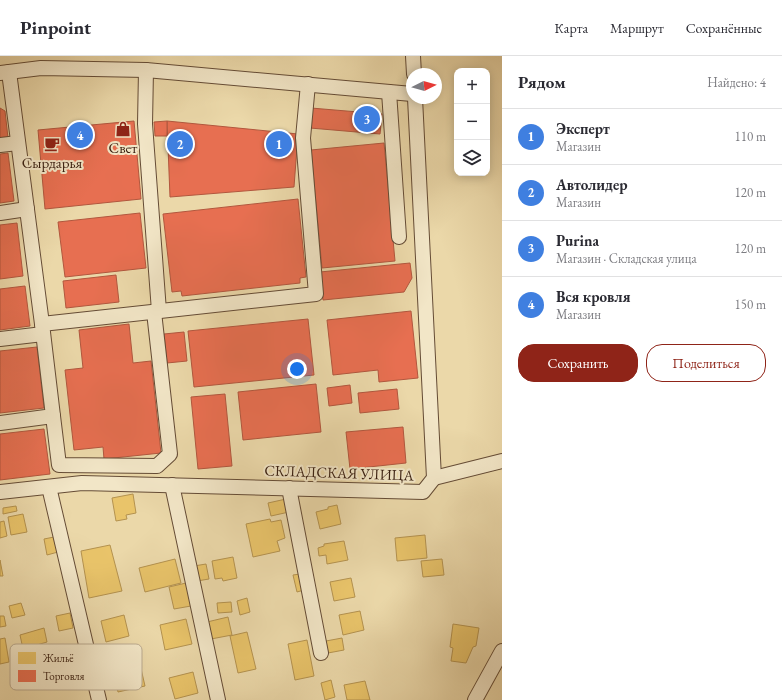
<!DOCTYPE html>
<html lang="ru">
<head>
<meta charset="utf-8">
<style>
	body { margin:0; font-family:"EB Garamond",serif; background:#f2f2f3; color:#2b2b33 }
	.controls { position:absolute; right:12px; top:12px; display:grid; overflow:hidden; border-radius:8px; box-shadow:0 2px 10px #0003 }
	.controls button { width:36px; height:36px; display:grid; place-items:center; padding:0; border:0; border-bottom:1px solid #e1e1e2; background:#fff; color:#2b2b33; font:20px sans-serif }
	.compass { position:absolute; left:406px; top:12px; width:36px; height:36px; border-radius:50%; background:#fff; box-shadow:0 2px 10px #0003; rotate:85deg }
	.you { position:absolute; left:297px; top:313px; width:14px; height:14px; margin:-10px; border:3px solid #fff; border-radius:50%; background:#1a73e8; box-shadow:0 0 0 6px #1a73e833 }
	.badge { display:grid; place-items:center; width:26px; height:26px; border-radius:50%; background:#8f2418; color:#fff; font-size:13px; font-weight:700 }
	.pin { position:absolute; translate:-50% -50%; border:2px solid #fff; box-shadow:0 1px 4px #0006 }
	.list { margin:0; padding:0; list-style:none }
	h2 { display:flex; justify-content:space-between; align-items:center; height:52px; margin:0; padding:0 16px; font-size:17px }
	h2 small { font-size:13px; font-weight:400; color:#7c7c81 }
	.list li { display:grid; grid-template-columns:26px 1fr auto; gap:12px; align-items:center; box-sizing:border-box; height:56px; padding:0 16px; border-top:1px solid #e1e1e2 }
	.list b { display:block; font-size:15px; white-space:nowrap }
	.list p { margin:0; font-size:13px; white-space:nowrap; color:#7c7c81 }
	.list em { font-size:13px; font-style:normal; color:#7c7c81 }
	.actions { display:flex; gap:8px; padding:12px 16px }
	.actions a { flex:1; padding:9px 0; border:1px solid #8f2418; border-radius:16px; text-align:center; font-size:14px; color:#8f2418 }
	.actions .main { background:#8f2418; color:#fff }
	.icon { flex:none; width:22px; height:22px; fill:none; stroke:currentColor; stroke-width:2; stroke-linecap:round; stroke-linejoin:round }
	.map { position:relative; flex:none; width:502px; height:644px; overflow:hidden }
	header { display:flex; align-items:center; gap:24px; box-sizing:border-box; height:56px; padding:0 20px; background:#fff; border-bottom:1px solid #e1e1e2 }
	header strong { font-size:19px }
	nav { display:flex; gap:22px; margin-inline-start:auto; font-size:14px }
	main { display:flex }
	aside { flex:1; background:#fff }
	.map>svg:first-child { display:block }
	.homes { fill:#e9c46a; stroke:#b4924f }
	.shops { fill:#e76f51; stroke:#b2573e }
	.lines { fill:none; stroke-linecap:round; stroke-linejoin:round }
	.minor-casing { stroke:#654c36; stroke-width:16 }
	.minor { stroke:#f2e6c7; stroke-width:14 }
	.labels { text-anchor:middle; stroke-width:4; stroke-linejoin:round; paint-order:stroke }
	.poi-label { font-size:15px; fill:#381e10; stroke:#f2e6c7 }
	.street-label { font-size:15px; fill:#381e10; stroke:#f2e6c7 }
	.key { fill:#f2e6c7; stroke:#baaa90; stroke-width:1 }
	.key-label { font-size:11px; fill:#381e10 }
</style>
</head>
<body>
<header>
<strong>Pinpoint</strong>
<nav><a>Карта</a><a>Маршрут</a><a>Сохранённые</a></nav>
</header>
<main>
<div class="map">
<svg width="502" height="644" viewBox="0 0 502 644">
	<rect width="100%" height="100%" fill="#ebd8a9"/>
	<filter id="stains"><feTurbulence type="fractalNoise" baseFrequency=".005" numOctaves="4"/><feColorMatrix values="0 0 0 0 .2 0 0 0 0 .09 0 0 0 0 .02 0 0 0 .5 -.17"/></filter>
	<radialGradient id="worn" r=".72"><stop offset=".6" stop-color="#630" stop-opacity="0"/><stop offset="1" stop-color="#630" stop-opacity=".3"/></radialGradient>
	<g class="homes">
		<path d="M133,438L136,457L126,459L127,463L116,465L112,442Z"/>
		<path d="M286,443L289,456L271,460L268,447Z"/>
		<path d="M337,449L341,468L320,473L316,456L328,453V451Z"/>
		<path d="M16,450L17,455L3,458V452Z"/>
		<path d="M23,458L27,476L11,479L8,461Z"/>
		<path d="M270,463L271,466L281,464L285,482L277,485L280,495L253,501L246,468Z"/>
		<path d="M4,465L7,480L0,482V466Z"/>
		<path d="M425,479L427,502L397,505L395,482Z"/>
		<path d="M54,481L58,496L47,499L44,483Z"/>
		<path d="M344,485L348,504L327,508L326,499L319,500L318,492L324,490V488Z"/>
		<path d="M110,489L122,535L89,542L81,495Z"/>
		<path d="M233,501L237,522L223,525L222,522L215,523L212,505Z"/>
		<path d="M175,503L181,527L145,536L139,512Z"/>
		<path d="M442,503L444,519L423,521L421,505Z"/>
		<path d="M0,504L3,520H0Z"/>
		<path d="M206,508L209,523L197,525L194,510Z"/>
		<path d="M300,518L304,534L297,536L293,519Z"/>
		<path d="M351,522L355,541L334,545L330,526Z"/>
		<path d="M186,527L191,550L174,553L169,531Z"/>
		<path d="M247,542L250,556L240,559L237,545Z"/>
		<path d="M231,546L232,556L218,557L217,547Z"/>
		<path d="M21,547L25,559L12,562L9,550Z"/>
		<path d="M360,555L364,574L343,579L339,559Z"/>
		<path d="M70,557L73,572L59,575L56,560Z"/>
		<path d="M124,559L129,580L106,586L101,565Z"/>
		<path d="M0,560H4L6,570L0,571Z"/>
		<path d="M228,561L232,579L211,583L207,566Z"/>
		<path d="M186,563L192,588L165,594L160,569Z"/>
		<path d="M453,568L479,572L476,590L473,591L466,607L451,605L453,592L450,591Z"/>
		<path d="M44,572L47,586L23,593L20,579Z"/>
		<path d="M247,576L256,613L238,617L230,580Z"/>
		<path d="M5,582L9,606L0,608V583Z"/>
		<path d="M342,582L344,594L328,597L326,585Z"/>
		<path d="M307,584L314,620L295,624L288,588Z"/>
		<path d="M139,604L145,630L118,636L112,611Z"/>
		<path d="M193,616L198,637L175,643L169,622Z"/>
		<path d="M331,624L335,641L325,644L321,627Z"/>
		<path d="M365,625L370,644H347L344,629Z"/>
	</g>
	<g class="shops">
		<path d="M0,52L5,55L8,82L0,83Z"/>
		<path d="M311,52L382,58L380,78L310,72Z"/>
		<path d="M134,65L141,143L45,153L38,74Z"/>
		<path d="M167,65L298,78L294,131L170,141Z"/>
		<path d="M167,65V80H155L154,66Z"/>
		<path d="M384,87L395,205L322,212L311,94Z"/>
		<path d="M8,97L14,145L0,147V98Z"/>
		<path d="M298,143L306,221L300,222V227L182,240L181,235L172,236L163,158Z"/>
		<path d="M140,157L146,212L65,221L58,166Z"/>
		<path d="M17,167L23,220L0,223V169Z"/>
		<path d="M410,207L412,222L404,236L323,244L320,216Z"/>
		<path d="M116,219L119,246L66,252L63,225Z"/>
		<path d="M25,230L30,270L0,274V233Z"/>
		<path d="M411,255L418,322L379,326L378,314L333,319L327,264Z"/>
		<path d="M308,263L314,319L194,331L188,275Z"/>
		<path d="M129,268L133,307L151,305L161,397L104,403L103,391L74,394L65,314L83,312L79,274Z"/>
		<path d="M184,276L187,305L167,307L164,278Z"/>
		<path d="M37,291L44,352L0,357V295Z"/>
		<path d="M316,328L321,376L243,384L238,336Z"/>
		<path d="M350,329L352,347L329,350L327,332Z"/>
		<path d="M397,333L399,353L360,357L358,337Z"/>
		<path d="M225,338L232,410L198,413L191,341Z"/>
		<path d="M403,371L406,407L350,413L346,376Z"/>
		<path d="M44,373L50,418L0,424V378Z"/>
	</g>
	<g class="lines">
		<g class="minor-casing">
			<g id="minor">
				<path d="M413,0L414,18"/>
				<path d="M146,14L145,68L159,255"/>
				<path d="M9,16L42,268L316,238L303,82L308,28"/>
				<path d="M0,17L41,12L146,14L412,38"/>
				<path d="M389,36L399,181"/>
				<path d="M0,89L18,87"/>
				<path d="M0,157L27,153"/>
				<path d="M0,283L43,278"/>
				<path d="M53,360L59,409L157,410L170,398L154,256"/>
				<path d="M0,367L53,360L42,268"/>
				<path d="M434,422L502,405"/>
				<path d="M172,429L218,644"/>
				<path d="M49,431L99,644"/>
				<path d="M289,432L321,597"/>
				<path d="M0,436L82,427L423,436L434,422L415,42"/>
				<path d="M475,644L502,595"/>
			</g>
		</g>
		<use href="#minor" class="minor"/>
	</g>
	<defs>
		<g id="shop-bare" transform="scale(1.2)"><path d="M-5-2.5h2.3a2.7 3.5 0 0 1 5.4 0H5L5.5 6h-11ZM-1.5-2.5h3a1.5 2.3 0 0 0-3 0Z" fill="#8f2418" stroke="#f2e6c7" stroke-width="2.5" paint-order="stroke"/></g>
		<g id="cafe-bare" transform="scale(1.2)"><path d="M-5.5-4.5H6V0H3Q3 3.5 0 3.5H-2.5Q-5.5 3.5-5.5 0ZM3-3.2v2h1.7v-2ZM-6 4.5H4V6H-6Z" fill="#8f2418" stroke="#f2e6c7" stroke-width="2.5" paint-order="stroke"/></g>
	</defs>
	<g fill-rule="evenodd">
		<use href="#shop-bare" x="123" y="73"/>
		<use href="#cafe-bare" x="52" y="88"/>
	</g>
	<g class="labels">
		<g class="poi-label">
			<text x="123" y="97">Свет</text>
			<text x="52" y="112">Сырдарья</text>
		</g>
		<g class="street-label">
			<text transform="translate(339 417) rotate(2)" y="5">СКЛАДСКАЯ УЛИЦА</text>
		</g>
	</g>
	<rect x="10" y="588" width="132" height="46" rx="6" class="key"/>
	<rect x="18" y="596" width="18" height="12" fill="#e9c46a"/>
	<rect x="18" y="614" width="18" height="12" fill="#e76f51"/>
	<g class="key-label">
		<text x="43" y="606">Жильё</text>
		<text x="43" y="624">Торговля</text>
	</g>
	<rect width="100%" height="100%" filter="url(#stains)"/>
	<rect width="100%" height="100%" fill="url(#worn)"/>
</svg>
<div class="controls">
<button>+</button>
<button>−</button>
<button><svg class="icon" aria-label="layers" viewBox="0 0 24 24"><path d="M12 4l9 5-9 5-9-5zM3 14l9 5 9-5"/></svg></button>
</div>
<svg class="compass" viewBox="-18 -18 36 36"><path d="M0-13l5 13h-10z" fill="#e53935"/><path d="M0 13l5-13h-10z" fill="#7c7c81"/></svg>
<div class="you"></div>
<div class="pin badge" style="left:279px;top:88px;background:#3f7fe0">1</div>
<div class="pin badge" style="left:180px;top:88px;background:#3f7fe0">2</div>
<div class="pin badge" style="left:367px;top:63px;background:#3f7fe0">3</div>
<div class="pin badge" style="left:80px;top:79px;background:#3f7fe0">4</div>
</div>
<aside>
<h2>Рядом<small>Найдено: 4</small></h2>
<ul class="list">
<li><span class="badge" style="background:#3f7fe0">1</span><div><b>Эксперт</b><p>Магазин</p></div><em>110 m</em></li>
<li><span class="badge" style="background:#3f7fe0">2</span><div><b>Автолидер</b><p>Магазин</p></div><em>120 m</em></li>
<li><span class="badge" style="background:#3f7fe0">3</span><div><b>Purina</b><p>Магазин · Складская улица</p></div><em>120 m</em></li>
<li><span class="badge" style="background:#3f7fe0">4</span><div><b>Вся кровля</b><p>Магазин</p></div><em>150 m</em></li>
</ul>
<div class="actions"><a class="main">Сохранить</a><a>Поделиться</a></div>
</aside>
</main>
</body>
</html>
